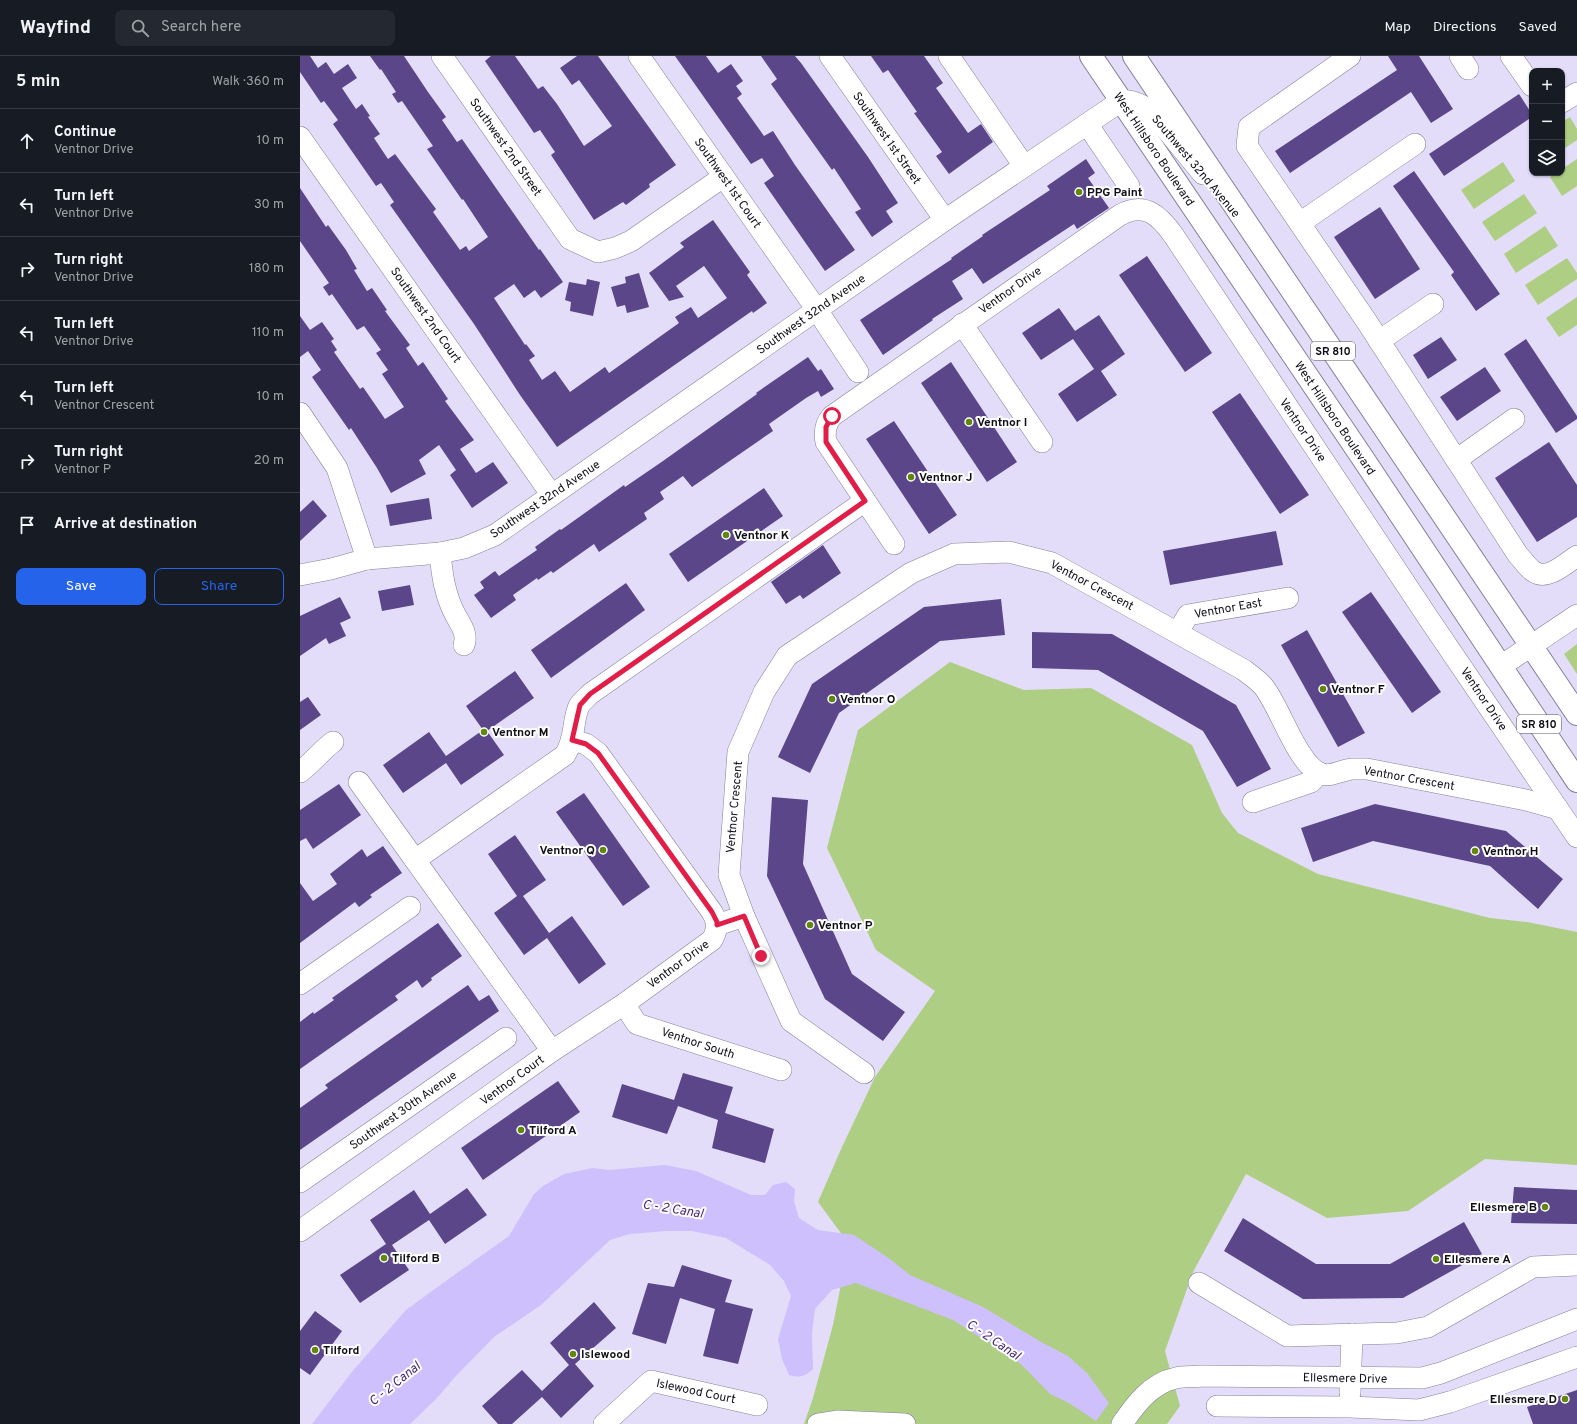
<!DOCTYPE html>
<html lang="en">
<head>
<meta charset="utf-8">
<style>
	body { margin:0; font-family:Overpass,sans-serif; background:#242831; color:#f1f3f6 }
	.controls { position:absolute; right:12px; top:12px; display:grid; overflow:hidden; border-radius:8px; box-shadow:0 1px 3px #0004 }
	.controls button { width:36px; height:36px; display:grid; place-items:center; padding:0; border:0; border-bottom:1px solid #363941; background:#171b24; color:#f1f3f6; font:20px sans-serif }
	.stop { position:absolute; width:12px; height:12px; margin:-9px; border:3px solid #e11d48; border-radius:50%; background:#fff }
	.stop.end { background:#e11d48; border-color:#fff; box-shadow:0 1px 4px #0008 }
	.list { margin:0; padding:0; list-style:none }
	h2 { display:flex; justify-content:space-between; align-items:center; height:52px; margin:0; padding:0 16px; font-size:17px }
	h2 small { font-size:13px; font-weight:400; color:#9ea1a6 }
	.list li { display:grid; grid-template-columns:26px 1fr auto; gap:12px; align-items:center; box-sizing:border-box; height:64px; padding:0 16px; border-top:1px solid #363941 }
	.list b { display:block; font-size:15px; white-space:nowrap }
	.list p { margin:0; font-size:13px; white-space:nowrap; color:#9ea1a6 }
	.list em { font-size:13px; font-style:normal; color:#9ea1a6 }
	.actions { display:flex; gap:8px; padding:12px 16px }
	.actions a { flex:1; padding:9px 0; border:1px solid #2563eb; border-radius:8px; text-align:center; font-size:14px; color:#2563eb }
	.actions .main { background:#2563eb; color:#fff }
	.icon { flex:none; width:22px; height:22px; fill:none; stroke:currentColor; stroke-width:2; stroke-linecap:round; stroke-linejoin:round }
	.map { position:relative; flex:none; width:1277px; height:1368px; overflow:hidden }
	header { display:flex; align-items:center; gap:24px; box-sizing:border-box; height:56px; padding:0 20px; background:#171b24; border-bottom:1px solid #363941 }
	header strong { font-size:19px }
	nav { display:flex; gap:22px; margin-inline-start:auto; font-size:14px }
	.search { width:280px; height:36px; background:#242831; display:flex; align-items:center; gap:10px; box-sizing:border-box; padding:0 14px; border-radius:8px; color:#9ea1a6; font-size:15px }
	main { display:flex }
	aside { flex:1; background:#171b24 }
	.map>svg:first-child { display:block }
	.green { fill:#aece83 }
	.water { fill:#cec0fc }
	.building { fill:#5a4688 }
	.lines { fill:none; stroke-linecap:round; stroke-linejoin:round }
	.minor-casing { stroke:#858099; stroke-width:22 }
	.major-casing { stroke:#858099; stroke-width:24 }
	.minor { stroke:#fff; stroke-width:21 }
	.major { stroke:#fff; stroke-width:22 }
	.route { stroke:#e11d48; stroke-width:5 }
	.poi-dot { fill:#61870c; stroke:#fff; stroke-width:1.5 }
	.labels { text-anchor:middle; stroke-width:4; stroke-linejoin:round; paint-order:stroke }
	.shield { fill:#fff; stroke:#58565d; stroke-width:1 }
	.shield-label { font-size:11px; font-weight:bold; fill:#100e17 }
	.street-label { font-size:12px; fill:#100e17; stroke:#fff }
	.poi-label { font-size:12px; font-weight:bold; fill:#100e17; stroke:#fff; text-anchor:start }
	.water-label { font-size:13px; font-style:italic; fill:#3f1f73; stroke:#fff }
</style>
</head>
<body>
<header>
<strong>Wayfind</strong>
<div class="search"><svg class="icon" aria-label="search" viewBox="0 0 24 24"><circle cx="10" cy="10" r="6"/><path d="M15 15l6 6"/></svg>Search here</div>
<nav><a>Map</a><a>Directions</a><a>Saved</a></nav>
</header>
<main>
<aside>
<h2>5 min<small>Walk · 360 m</small></h2>
<ul class="list">
<li><svg class="icon" aria-label="ahead" viewBox="0 0 24 24"><path d="M12 20V5M6 11l6-6 6 6"/></svg><div><b>Continue</b><p>Ventnor Drive</p></div><em>10 m</em></li>
<li><svg class="icon" aria-label="left" viewBox="0 0 24 24"><path d="M17 20v-9H6M10 6l-5 5 5 5"/></svg><div><b>Turn left</b><p>Ventnor Drive</p></div><em>30 m</em></li>
<li><svg class="icon" aria-label="right" viewBox="0 0 24 24"><path d="M7 20v-9h11M14 6l5 5-5 5"/></svg><div><b>Turn right</b><p>Ventnor Drive</p></div><em>180 m</em></li>
<li><svg class="icon" aria-label="left" viewBox="0 0 24 24"><path d="M17 20v-9H6M10 6l-5 5 5 5"/></svg><div><b>Turn left</b><p>Ventnor Drive</p></div><em>110 m</em></li>
<li><svg class="icon" aria-label="left" viewBox="0 0 24 24"><path d="M17 20v-9H6M10 6l-5 5 5 5"/></svg><div><b>Turn left</b><p>Ventnor Crescent</p></div><em>10 m</em></li>
<li><svg class="icon" aria-label="right" viewBox="0 0 24 24"><path d="M7 20v-9h11M14 6l5 5-5 5"/></svg><div><b>Turn right</b><p>Ventnor P</p></div><em>20 m</em></li>
<li><svg class="icon" aria-label="arrive" viewBox="0 0 24 24"><path d="M6 21V4h12l-3 4 3 4H6"/></svg><div><b>Arrive at destination</b></div></li>
</ul>
<div class="actions"><a class="main">Save</a><a>Share</a></div>
</aside>
<div class="map">
<svg width="1277" height="1368" viewBox="0 0 1277 1368">
	<rect width="100%" height="100%" fill="#e3ddfa"/>
	<g class="green">
		<path d="M1270,61L1277,73V84L1262,94V66Z"/>
		<path d="M1277,103V130L1262,140L1250,121L1255,117H1262V113Z"/>
		<path d="M1203,106L1215,125L1174,153L1161,134Z"/>
		<path d="M1224,138L1237,157L1195,185L1182,166Z"/>
		<path d="M1245,170L1258,190L1216,217L1204,198Z"/>
		<path d="M1267,202L1277,217V223L1238,249L1225,229Z"/>
		<path d="M1277,241V269L1259,281L1246,262Z"/>
		<path d="M1277,588V618L1264,598Z"/>
		<path d="M650,606L724,634L791,632L892,689L922,757L938,777L1018,818L1190,862L1227,866L1277,876V1109L1185,1103L1108,1155L1027,1162L946,1118L893,1216L865,1295L880,1350L867,1368H504L513,1342L533,1269L549,1188L518,1146L542,1091L575,1021L635,935L576,894L527,792L558,674Z"/>
	</g>
	<path class="water" d="M365,1109L396,1115L451,1139H465L473,1129L486,1126L495,1133L494,1145L499,1162L518,1174L554,1179L590,1203L610,1219L683,1251L741,1286L768,1300L787,1317L809,1347L796,1365L769,1347L750,1338L724,1311L700,1291L678,1280L653,1264L556,1227L532,1234L515,1253L512,1277L513,1313C504,1321 500,1322 489,1319L482,1303L478,1283L491,1240L484,1225L470,1209L426,1182L392,1175H366L330,1178L310,1184L241,1249L194,1281L155,1321L137,1342L110,1368H12L51,1317L106,1254L150,1222L209,1180L234,1138L243,1130L264,1118L293,1112L309,1114Z"/>
	<g class="building">
		<path d="M0,0H10L18,12L26,6L34,18L48,8L57,22L42,32L56,53L62,48L70,60L68,61L80,78L74,82L88,103L95,98L136,153L133,156L160,194L166,190L169,195L188,181L163,143L162,144L127,93L133,90L102,45L98,47L92,38L96,36L81,13L80,14L70,0H104L128,36L146,61L142,64L157,86L162,83L239,194L240,193L263,226L241,242L235,234L224,242L214,228L194,242L225,289L226,288L235,300L229,304L242,324L255,315L270,336L305,311L309,317L379,267L375,261L391,251L398,262L427,242L404,210L376,230L384,241L369,245L349,217L384,191L380,187L413,164L450,216L447,219L467,247L453,257L452,255L257,391L220,339L174,268L90,149L94,146L81,127L76,130L33,68L38,64L24,45L21,47L0,16Z"/>
		<path d="M191,0H215L238,33L243,30L257,48L284,90L312,70L279,24L272,29L260,12L277,0H298L376,109L349,128L350,131L326,149L323,146L294,164L251,99L255,96L240,74L234,77L185,5Z"/>
		<path d="M375,0H406L418,17L431,8L443,25L436,30L442,38L437,42L464,80L473,75L495,109L555,194L525,215L464,127L474,120L462,102L451,108Z"/>
		<path d="M461,0H495L501,7L568,101L598,147L586,155L593,166L572,181L555,156L561,153L534,112L532,114L471,28L477,23Z"/>
		<path d="M571,0H624L643,27L636,32L668,77L681,68L693,86L649,118L636,100L642,96L614,57L617,56L588,14L583,17Z"/>
		<path d="M1088,0H1119L1153,53L1131,67L1111,36L990,117L975,95L1097,14Z"/>
		<path d="M1219,38L1232,58V61L1144,120L1129,98Z"/>
		<path d="M786,103L795,117L788,122L809,152L777,173L774,168L683,228L672,212L652,225L663,243L632,263L633,264L583,299L560,264L652,203L651,202L683,180L682,179L750,134L747,130Z"/>
		<path d="M1114,115L1200,238L1176,255L1151,219L1154,216L1093,130Z"/>
		<path d="M0,132L26,171L28,169L46,194L57,213L54,214L67,235L72,232L87,254L85,255L110,289L106,292L118,310L123,306L148,343L145,345L174,384L160,393L176,417L193,406L208,427L172,452L150,419L156,414L139,389L119,404L126,418L91,437L77,412L51,372L49,374L12,321L21,314L8,295L0,301V260L10,274L22,266L34,283L31,285L37,294L34,296L60,333L63,331L85,363L104,351L82,318L88,314L76,297L81,294L64,270L57,274L32,238L29,240L23,231L29,227L0,185Z"/>
		<path d="M1080,151L1120,213L1075,243L1034,181Z"/>
		<path d="M847,200L912,297L885,316L819,219Z"/>
		<path d="M339,217L349,251L327,257L325,249L317,251L311,231L326,227L325,221Z"/>
		<path d="M287,223L300,226L293,260L270,255L271,246L265,244L269,226L286,229Z"/>
		<path d="M759,252L775,275L799,259L825,298L801,315L817,339L777,366L758,338L794,313L773,283L741,304L722,277Z"/>
		<path d="M1141,281L1157,304L1128,323L1113,299Z"/>
		<path d="M1226,283L1277,360V363L1256,377L1204,298Z"/>
		<path d="M508,301L518,315L521,313L534,333L521,341L518,335L506,342L469,368L473,375L392,431L383,420L360,436L364,443L344,457L347,463L299,496L294,488L253,517L251,515L238,524L237,522L213,539L216,544L191,562L174,539L184,532L180,526L195,515L199,520L237,494L235,491L260,473L261,474L324,429L325,431L363,405L457,338L456,337Z"/>
		<path d="M651,306L717,406L687,426L621,327Z"/>
		<path d="M1185,311L1201,335L1157,365L1140,341Z"/>
		<path d="M940,337L1009,439L980,458L912,356Z"/>
		<path d="M594,365L657,459L629,478L566,383Z"/>
		<path d="M1249,386L1277,429V461L1237,486L1195,422Z"/>
		<path d="M464,432L483,460L388,526L369,498Z"/>
		<path d="M129,442L132,463L90,470L86,449Z"/>
		<path d="M13,444L27,460L0,485V456Z"/>
		<path d="M976,475L983,509L870,529L863,495Z"/>
		<path d="M523,489L541,517L503,543L500,539L486,548L471,526Z"/>
		<path d="M326,527L345,554L251,622L231,594Z"/>
		<path d="M110,529L114,549L82,555L78,535Z"/>
		<path d="M1071,536L1141,636L1112,657L1042,556Z"/>
		<path d="M40,541L51,562L40,567L46,580L29,588L26,582L0,600V560Z"/>
		<path d="M701,543L705,579L640,585L539,657L510,717L478,701L512,628L624,551Z"/>
		<path d="M1007,574L1065,677L1038,691L981,589Z"/>
		<path d="M732,576L812,578L936,649L971,713L937,731L903,675L798,614L732,612Z"/>
		<path d="M215,615L234,642L187,675L204,699L161,729L146,707L103,737L83,709L129,676L146,700L183,674L166,650Z"/>
		<path d="M8,641L21,659L0,674V646Z"/>
		<path d="M39,728L61,759L13,793L6,782L0,785V754Z"/>
		<path d="M284,737L350,831L323,850L256,756Z"/>
		<path d="M472,741L508,744L503,808L552,918L605,956L583,985L525,943L467,820Z"/>
		<path d="M1075,748L1206,775L1263,823L1238,853L1190,810L1073,785L1013,806L1001,772Z"/>
		<path d="M215,779L246,824L223,840L249,877L272,860L306,908L279,928L247,882L224,899L194,857L217,840L188,798Z"/>
		<path d="M83,790L102,817L70,839L72,841L59,851L55,846L0,887V827L13,845L37,828L30,818L62,793L67,801Z"/>
		<path d="M138,867L162,900L131,922L132,924L122,932L117,924L95,940L98,944L0,1013V966L13,956L14,958L34,944L32,942Z"/>
		<path d="M168,929L179,945L189,939L199,955L0,1094V1052L28,1032L25,1029Z"/>
		<path d="M383,1017L433,1031L425,1057L474,1073L465,1107L412,1092L418,1064L378,1050L367,1078L312,1061L322,1028L374,1044Z"/>
		<path d="M258,1025L280,1056L183,1124L161,1092Z"/>
		<path d="M1214,1131L1277,1134V1168L1211,1167Z"/>
		<path d="M167,1132L187,1159L145,1188L129,1164L92,1189L109,1214L60,1247L40,1219L86,1188L70,1164L114,1134L130,1158Z"/>
		<path d="M943,1162L1016,1208H1090L1164,1166L1182,1198L1103,1242L1003,1243L924,1195Z"/>
		<path d="M382,1209L432,1224L425,1246L453,1253L438,1308L403,1300L415,1253L380,1242L366,1288L332,1278L348,1227L374,1231Z"/>
		<path d="M294,1246L316,1272L275,1308L294,1330L261,1362L242,1341L212,1368H198L182,1350L222,1314L242,1335L269,1309L250,1287Z"/>
		<path d="M15,1255L42,1275L10,1319L0,1312V1275Z"/>
		<path d="M1277,1334V1368H1233L1227,1351Z"/>
	</g>
	<g class="lines">
		<g class="minor-casing">
			<g id="minor">
				<path d="M142,0L270,183L298,196L315,192L331,185L423,121"/>
				<path d="M339,0L517,254L558,316"/>
				<path d="M530,0L645,164"/>
				<path d="M649,0L724,110"/>
				<path d="M1050,0L949,71L947,90L1067,266L1218,499C1223,504 1227,511 1233,515C1247,526 1266,507 1277,500"/>
				<path d="M1160,0L1168,13"/>
				<path d="M1211,0L1232,30"/>
				<path d="M1262,46L1277,37"/>
				<path d="M787,68L829,130"/>
				<path d="M0,81L251,438"/>
				<path d="M1000,167L1115,88"/>
				<path d="M662,268L742,386"/>
				<path d="M1079,285L1133,248"/>
				<path d="M0,357L37,412L67,503"/>
				<path d="M1156,404L1214,363"/>
				<path d="M594,488L526,386C524,376 525,368 532,360L820,159C845,145 860,160 874,180L1131,566L1277,781"/>
				<path d="M140,497C142,519 145,540 156,560C161,569 168,578 164,589"/>
				<path d="M0,519L31,513L67,503L140,497L164,492L195,479L645,164L821,45C836,43 847,52 857,62L903,118"/>
				<path d="M878,576L888,559L988,542"/>
				<path d="M1201,610L1277,559"/>
				<path d="M0,716C12,707 21,695 33,686"/>
				<path d="M953,746L1011,726L1020,717"/>
				<path d="M115,804L265,699C276,682 272,665 279,650C282,645 287,642 290,638L565,445"/>
				<path d="M444,860L491,965L564,1017"/>
				<path d="M417,869L444,860L429,819L438,696L464,636L487,600L611,517L654,498L709,496L752,507L944,614C950,619 957,623 963,630C980,650 998,711 1022,718C1031,721 1042,714 1052,713C1057,713 1062,713 1067,713L1226,744L1258,753"/>
				<path d="M0,928L110,851"/>
				<path d="M324,948L337,968L481,1014"/>
				<path d="M252,995L324,948L412,884C418,873 418,867 412,856L298,697L286,688L272,684"/>
				<path d="M0,1126L206,982"/>
				<path d="M0,1175L252,995L59,726"/>
				<path d="M899,1227L987,1280L1097,1277L1128,1271L1233,1211L1277,1209"/>
				<path d="M1050,1337L1052,1278"/>
				<path d="M917,1350L1050,1351L1119,1354L1150,1346L1277,1301"/>
				<path d="M304,1368L351,1325L457,1349"/>
				<path d="M518,1368L537,1365L605,1368"/>
				<path d="M822,1368C835,1349 851,1327 876,1322C884,1320 893,1321 902,1320L1122,1322L1141,1317L1277,1263"/>
			</g>
		</g>
		<g class="major-casing">
			<g id="major">
				<path d="M791,0L1064,404L1277,725"/>
				<path d="M834,0L1277,658"/>
			</g>
		</g>
		<use href="#minor" class="minor"/>
		<use href="#major" class="major"/>
	</g>
	<g class="lines">
		<path class="route" d="M461,900L444,860L417,869V866L412,856L298,697L286,688L272,684L280,649L290,638L565,445L526,386V371L532,360"/>
	</g>
	<g class="poi-dot">
		<circle cx="779" cy="136" r="4"/>
		<circle cx="669" cy="366" r="4"/>
		<circle cx="611" cy="421" r="4"/>
		<circle cx="426" cy="479" r="4"/>
		<circle cx="1023" cy="633" r="4"/>
		<circle cx="532" cy="643" r="4"/>
		<circle cx="184" cy="676" r="4"/>
		<circle cx="303" cy="794" r="4"/>
		<circle cx="1175" cy="795" r="4"/>
		<circle cx="510" cy="869" r="4"/>
		<circle cx="221" cy="1074" r="4"/>
		<circle cx="1245" cy="1151" r="4"/>
		<circle cx="84" cy="1202" r="4"/>
		<circle cx="1136" cy="1203" r="4"/>
		<circle cx="15" cy="1294" r="4"/>
		<circle cx="273" cy="1298" r="4"/>
		<circle cx="1265" cy="1343" r="4"/>
	</g>
	<g class="labels">
		<g class="shield">
			<rect x="1011" y="286" width="44" height="18" rx="3"/>
			<rect x="1217" y="659" width="44" height="18" rx="3"/>
		</g>
		<g class="shield-label">
			<text x="1033" y="299">SR 810</text>
			<text x="1239" y="672">SR 810</text>
		</g>
		<g class="street-label">
			<text transform="translate(587 82) rotate(55)" y="4">Southwest 1st Street</text>
			<text transform="translate(206 91) rotate(55)" y="4">Southwest 2nd Street</text>
			<text transform="translate(854 93) rotate(56)" y="4">West Hillsboro Boulevard</text>
			<text transform="translate(896 110) rotate(50)" y="4">Southwest 32nd Avenue</text>
			<text transform="translate(428 127) rotate(55)" y="4">Southwest 1st Court</text>
			<text transform="translate(710 234) rotate(-35)" y="4">Ventnor Drive</text>
			<text transform="translate(511 258) rotate(-35)" y="4">Southwest 32nd Avenue</text>
			<text transform="translate(126 259) rotate(55)" y="4">Southwest 2nd Court</text>
			<text transform="translate(1035 362) rotate(56)" y="4">West Hillsboro Boulevard</text>
			<text transform="translate(1003 374) rotate(56)" y="4">Ventnor Drive</text>
			<text transform="translate(245 443) rotate(-34)" y="4">Southwest 32nd Avenue</text>
			<text transform="translate(792 529) rotate(28)" y="4">Ventnor Crescent</text>
			<text transform="translate(928 552) rotate(-10)" y="4">Ventnor East</text>
			<text transform="translate(1184 643) rotate(56)" y="4">Ventnor Drive</text>
			<text transform="translate(1109 722) rotate(10)" y="4">Ventnor Crescent</text>
			<text transform="translate(434 751) rotate(-85)" y="4">Ventnor Crescent</text>
			<text transform="translate(378 908) rotate(-36)" y="4">Ventnor Drive</text>
			<text transform="translate(398 987) rotate(18)" y="4">Ventnor South</text>
			<text transform="translate(212 1024) rotate(-36)" y="4">Ventnor Court</text>
			<text transform="translate(103 1054) rotate(-35)" y="4">Southwest 30th Avenue</text>
			<text transform="translate(1045 1322) rotate(1)" y="4">Ellesmere Drive</text>
			<text transform="translate(396 1335) rotate(12)" y="4">Islewood Court</text>
		</g>
		<g class="poi-label">
			<text x="787" y="140">PPG Paint</text>
			<text x="677" y="370">Ventnor I</text>
			<text x="619" y="425">Ventnor J</text>
			<text x="434" y="483">Ventnor K</text>
			<text x="1031" y="637">Ventnor F</text>
			<text x="540" y="647">Ventnor O</text>
			<text x="192" y="680">Ventnor M</text>
			<text x="295" y="798" text-anchor="end">Ventnor Q</text>
			<text x="1183" y="799">Ventnor H</text>
			<text x="518" y="873">Ventnor P</text>
			<text x="229" y="1078">Tilford A</text>
			<text x="1237" y="1155" text-anchor="end">Ellesmere B</text>
			<text x="92" y="1206">Tilford B</text>
			<text x="1144" y="1207">Ellesmere A</text>
			<text x="23" y="1298">Tilford</text>
			<text x="281" y="1302">Islewood</text>
			<text x="1257" y="1347" text-anchor="end">Ellesmere D</text>
		</g>
		<g class="water-label">
			<text transform="translate(373 1152) rotate(9)" y="5">C - 2 Canal</text>
			<text transform="translate(694 1283) rotate(34)" y="5">C - 2 Canal</text>
			<text transform="translate(94 1327) rotate(-39)" y="5">C - 2 Canal</text>
		</g>
	</g>
</svg>
<div class="controls">
<button>+</button>
<button>−</button>
<button><svg class="icon" aria-label="layers" viewBox="0 0 24 24"><path d="M12 4l9 5-9 5-9-5zM3 14l9 5 9-5"/></svg></button>
</div>
<div class="stop" style="left:532px;top:360px"></div>
<div class="stop end" style="left:461px;top:900px"></div>
</div>
</main>
</body>
</html>
